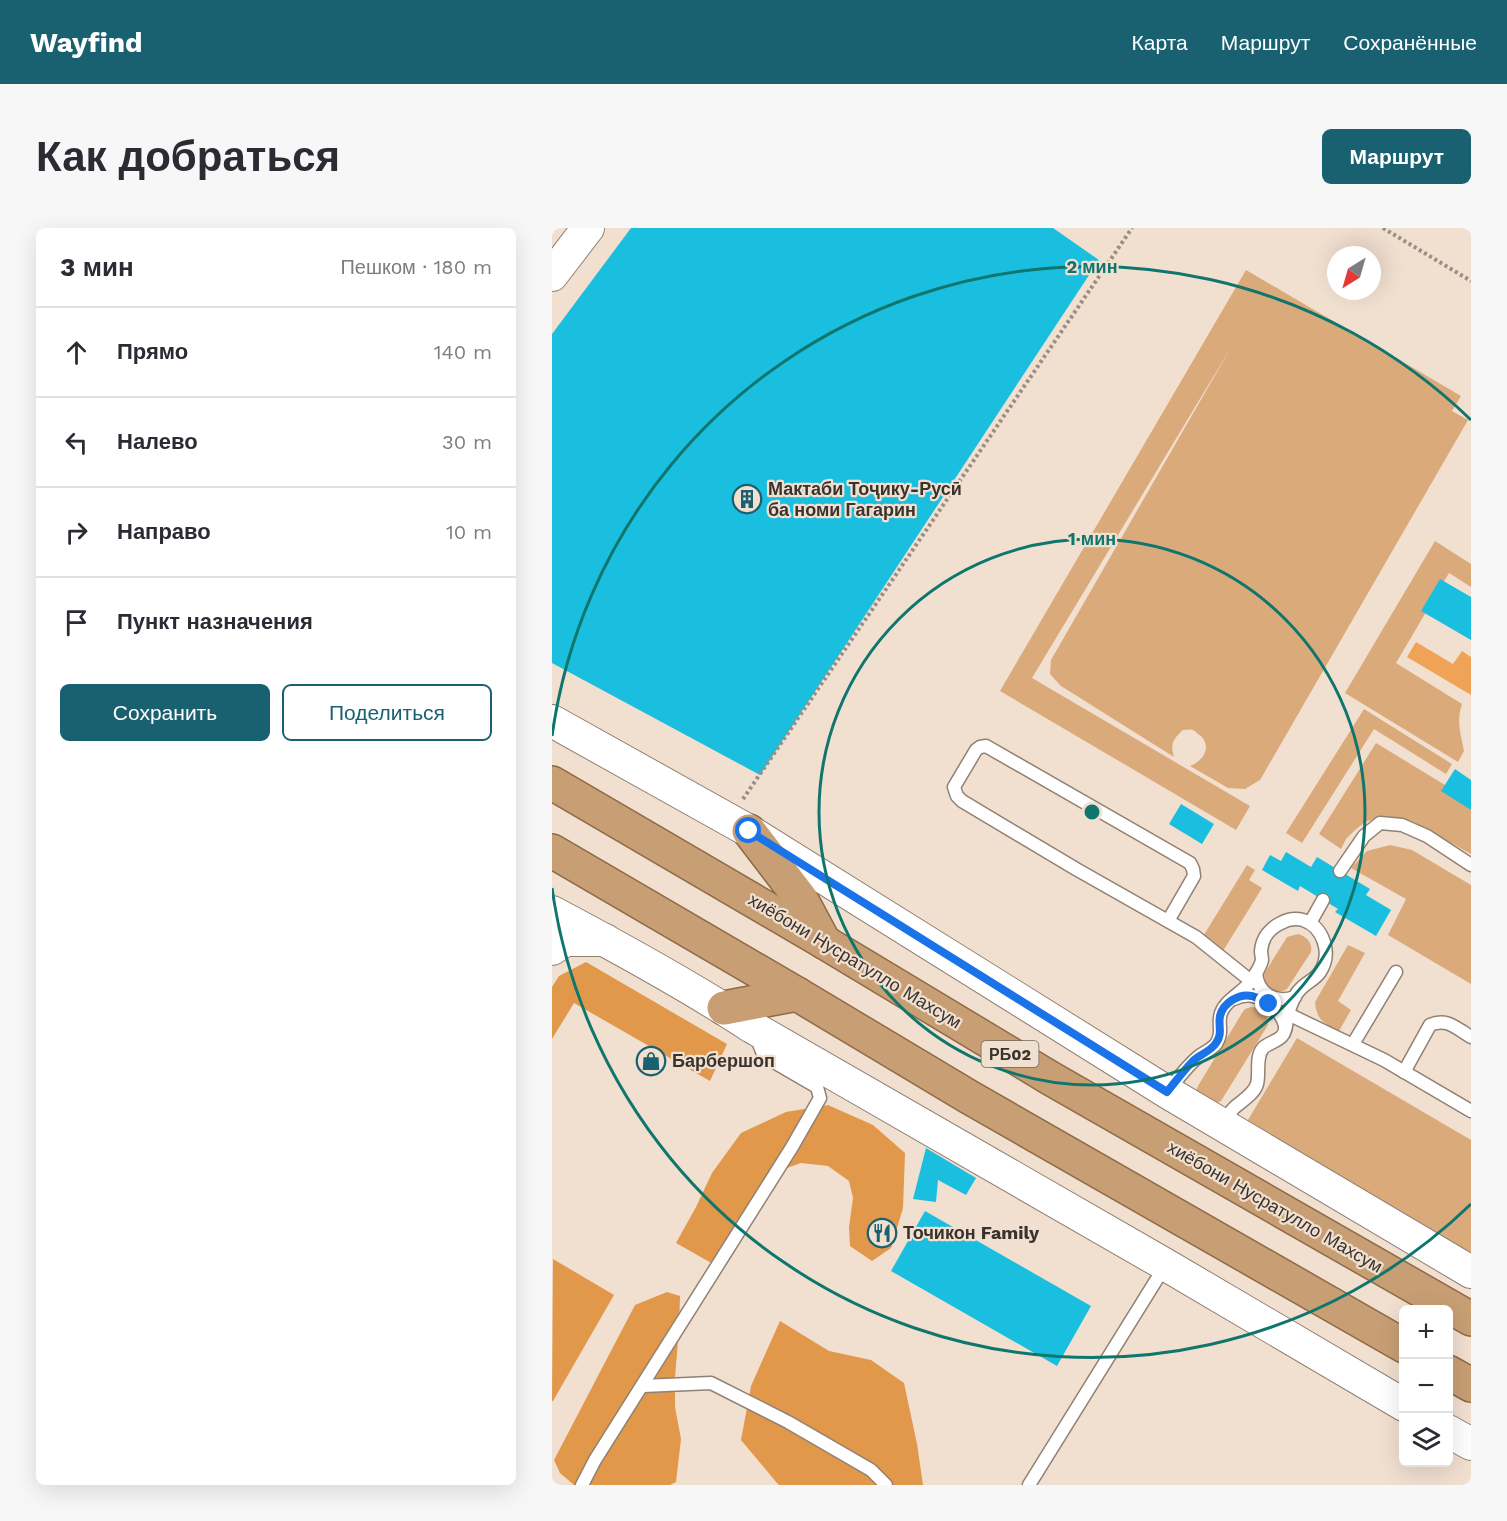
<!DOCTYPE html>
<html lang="ru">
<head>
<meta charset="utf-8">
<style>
	body { margin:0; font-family:"Work Sans",sans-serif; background:#f7f7f7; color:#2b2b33 }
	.controls { position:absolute; right:18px; bottom:18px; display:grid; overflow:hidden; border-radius:9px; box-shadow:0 6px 24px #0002 }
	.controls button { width:54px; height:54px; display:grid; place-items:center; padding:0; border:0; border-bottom:2px solid #e1e1e2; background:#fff; color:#2b2b33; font:30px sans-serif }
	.compass { position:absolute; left:775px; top:18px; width:54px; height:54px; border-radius:50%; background:#fff; box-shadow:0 6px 24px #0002; rotate:217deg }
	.stop { position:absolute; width:18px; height:18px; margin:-14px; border:4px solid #1a73e8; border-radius:50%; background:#fff }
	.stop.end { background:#1a73e8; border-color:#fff; box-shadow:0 2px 6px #0008 }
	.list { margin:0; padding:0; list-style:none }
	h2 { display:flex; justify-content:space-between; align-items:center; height:78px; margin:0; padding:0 24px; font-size:26px }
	h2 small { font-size:20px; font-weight:400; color:#7c7c81 }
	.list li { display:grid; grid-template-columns:39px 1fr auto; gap:18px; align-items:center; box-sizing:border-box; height:90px; padding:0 24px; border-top:2px solid #e1e1e2 }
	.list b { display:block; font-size:22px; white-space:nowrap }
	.list em { font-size:20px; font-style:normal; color:#7c7c81 }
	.actions { display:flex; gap:12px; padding:18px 24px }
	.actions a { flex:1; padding:14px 0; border:2px solid #196171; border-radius:9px; text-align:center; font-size:21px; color:#196171 }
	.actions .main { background:#196171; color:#fff }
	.icon { flex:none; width:33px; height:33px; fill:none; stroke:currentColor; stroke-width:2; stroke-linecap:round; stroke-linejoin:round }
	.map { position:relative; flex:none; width:919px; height:1257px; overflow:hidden; border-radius:9px }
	header { display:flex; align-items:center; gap:36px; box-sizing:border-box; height:84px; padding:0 30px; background:#196171; color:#fff }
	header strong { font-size:28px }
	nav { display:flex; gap:33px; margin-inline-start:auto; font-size:21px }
	.intro { display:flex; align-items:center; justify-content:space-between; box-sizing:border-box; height:144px; padding:0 36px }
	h1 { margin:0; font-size:42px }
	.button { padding:15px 27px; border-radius:9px; background:#196171; color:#fff; font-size:21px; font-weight:700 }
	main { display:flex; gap:36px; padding:0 36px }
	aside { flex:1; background:#fff; border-radius:9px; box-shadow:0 6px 24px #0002 }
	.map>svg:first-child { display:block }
	.green { fill:#dbaa7b }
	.forest { fill:#e1984a }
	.water { fill:#eea356 }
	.building { fill:#1abfdf }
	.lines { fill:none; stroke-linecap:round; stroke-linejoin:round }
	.service-casing { stroke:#918173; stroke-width:15 }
	.tertiary-casing { stroke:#918173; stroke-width:34 }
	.trunk-casing { stroke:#8e6a45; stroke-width:36 }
	.path { stroke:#9a8d83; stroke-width:4; stroke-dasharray:3 3; stroke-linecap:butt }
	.service { stroke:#fff; stroke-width:12 }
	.tertiary { stroke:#fff; stroke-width:32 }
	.trunk { stroke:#c89f74; stroke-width:33 }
	.route { stroke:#1a73e8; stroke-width:8 }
	.ring { fill:none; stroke:#0f766e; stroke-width:3 }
	.labels { text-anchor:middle; stroke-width:4.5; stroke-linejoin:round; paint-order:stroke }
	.shield { fill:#f1dfd0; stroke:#70675e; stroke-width:1.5 }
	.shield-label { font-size:16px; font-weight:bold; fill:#39332d }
	.poi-label { font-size:18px; font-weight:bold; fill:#39332d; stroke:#f1dfd0; text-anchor:start }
	.street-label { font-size:18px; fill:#39332d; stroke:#f1dfd0 }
	.centre { fill:#0f766e; stroke:#f1dfd0; stroke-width:3 }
	.ring-label { font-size:18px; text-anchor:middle; font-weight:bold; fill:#0f766e; stroke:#f1dfd0; stroke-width:4.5; stroke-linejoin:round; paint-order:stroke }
</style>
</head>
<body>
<header>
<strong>Wayfind</strong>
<nav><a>Карта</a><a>Маршрут</a><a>Сохранённые</a></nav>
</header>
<div class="intro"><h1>Как добраться</h1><a class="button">Маршрут</a></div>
<main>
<aside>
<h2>3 мин<small>Пешком · 180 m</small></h2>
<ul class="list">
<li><svg class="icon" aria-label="ahead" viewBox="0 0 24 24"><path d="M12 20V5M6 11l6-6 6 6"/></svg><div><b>Прямо</b></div><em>140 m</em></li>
<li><svg class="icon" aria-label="left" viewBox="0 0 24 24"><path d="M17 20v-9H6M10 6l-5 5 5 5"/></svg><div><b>Налево</b></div><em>30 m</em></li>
<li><svg class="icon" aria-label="right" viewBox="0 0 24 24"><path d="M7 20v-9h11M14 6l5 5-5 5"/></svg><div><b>Направо</b></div><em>10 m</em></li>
<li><svg class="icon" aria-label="arrive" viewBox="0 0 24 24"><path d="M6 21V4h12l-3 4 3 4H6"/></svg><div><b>Пункт назначения</b></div></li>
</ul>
<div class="actions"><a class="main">Сохранить</a><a>Поделиться</a></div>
</aside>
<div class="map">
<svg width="919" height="1257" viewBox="0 0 919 1257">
	<rect width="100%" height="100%" fill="#f1dfd0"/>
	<g class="green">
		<path d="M694,42L909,168L900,183L916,192L708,552L693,561L676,560L638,538C651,533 660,520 649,508C647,507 643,503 641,502C638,501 634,502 631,502C621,511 618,516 622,529L509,458L498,446L499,432L681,116L480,450L698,578L684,602L448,463Z"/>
		<path d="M883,313L919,336V359L897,345L844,435L910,476C904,494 909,506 912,523L906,534L793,465Z"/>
		<path d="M812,481L900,536L894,546L822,501L750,615L734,605Z"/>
		<path d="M824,515L893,557L919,582V626L860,593L830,589L813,594L802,603L794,611L789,621L767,606Z"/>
		<path d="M838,617L860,622L919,657V756L836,707L854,671L799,640L815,623Z"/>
		<path d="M695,637L703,642L697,652L710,660L671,723L650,710Z"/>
		<path d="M746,706C754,708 761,715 759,724L735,761C727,766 718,762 713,754L712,746L735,709Z"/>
		<path d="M796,717L813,725L786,773L799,782L787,803C772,795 765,793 763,774Z"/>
		<path d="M699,779C710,780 716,785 716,797L669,873L662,876L644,863L646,858L690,785L693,781Z"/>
		<path d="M745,810L919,912V1043L687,907Z"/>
	</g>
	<g class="forest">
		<path d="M34,734L175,816L158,853L22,775L0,811V759L7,748Z"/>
		<path d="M276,877L321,897L353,925L351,980L339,1020L320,1033L298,1018L297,999L301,970L297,953L276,938L249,935L232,941L161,1036L124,1015L144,979L160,945L189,905L234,884Z"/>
		<path d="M1,1031L62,1067L1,1173H0Z"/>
		<path d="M115,1064L128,1068L127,1100L123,1150V1179L129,1211L124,1254L118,1257H22L8,1245L2,1232L83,1077Z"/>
		<path d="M228,1093L277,1123L319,1132L352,1155L365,1216L371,1257H227L225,1255L189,1212L199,1158Z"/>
	</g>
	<path class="water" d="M864,414L901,436L910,423L919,429V467L855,429Z"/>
	<g class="building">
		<path d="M79,0H501L547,32L208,547L0,435V106Z"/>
		<path d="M888,351L919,369V412L869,383Z"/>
		<path d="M903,541L919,552V582L889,563Z"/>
		<path d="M629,576L662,596L650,616L617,596Z"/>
		<path d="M734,624L759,639L765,629L818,661L814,667L839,682L824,708L783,684L786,681L748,658L746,663L710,642L718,627L729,633Z"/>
		<path d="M374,920L424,950L414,967L386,952L384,974L361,971Z"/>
		<path d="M373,983L539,1078L505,1138L339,1043Z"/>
	</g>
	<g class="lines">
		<g class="service-casing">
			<g id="service">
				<path d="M788,643L812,608L828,595L850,597L875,608L919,637"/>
				<path d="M616,693L642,648L641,641L638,635L434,518L428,519L424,522L402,559L405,568L410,573L524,641L644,709L699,753"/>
				<path d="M758,695L771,672"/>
				<path d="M704,745C706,766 723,776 743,769"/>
				<path d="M682,771C685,770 688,768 692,768C708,765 731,783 733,799"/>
				<path d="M736,786L832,832L919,883"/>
				<path d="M801,816L844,744"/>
				<path d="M852,844L878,797C895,789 905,801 919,809"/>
				<path d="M616,863C625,852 634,839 646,829C652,824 659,822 664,816C672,804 665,796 669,785C674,771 691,765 700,752C703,747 709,738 710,732C710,729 709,726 709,723C710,710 718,700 729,695C736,691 743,690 751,692C772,699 780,726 768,744C762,753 753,754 745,765C741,771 738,779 736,786C734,793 735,803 730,808C726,813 716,815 711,820C703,829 708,845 705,856C702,866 691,872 683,879C678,884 674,890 669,896"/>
				<path d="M91,1158L159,1155L236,1194L319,1242L334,1257"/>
				<path d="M30,1257L43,1232L240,919L268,870L265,859L215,830L211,826L204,808"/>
				<path d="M477,1257L613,1038"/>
			</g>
		</g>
		<g class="tertiary-casing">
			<g id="tertiary">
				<path d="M0,47L36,0"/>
				<path d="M0,493L197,603L615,864L919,1044"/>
				<path d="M0,684C68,720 136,757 200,799L614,1037L852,1177"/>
				<path d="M0,721L13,712H53"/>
				<path d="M896,1203L919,1216"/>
			</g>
		</g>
		<g class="trunk-casing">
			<g id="trunk">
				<path d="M0,555L272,714L498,850L919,1091"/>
				<path d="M197,603L249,671L272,714"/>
				<path d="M0,623L245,766L417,869L852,1118"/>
				<path d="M172,780L245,766"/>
				<path d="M896,1144L919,1157"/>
			</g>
		</g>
		<g class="path">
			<path d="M831,0L919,53"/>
			<path d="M191,571L580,0"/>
		</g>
		<use href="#service" class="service"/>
		<use href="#tertiary" class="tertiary"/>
		<use href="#trunk" class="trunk"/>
	</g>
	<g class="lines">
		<path class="route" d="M197,603L615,864C624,853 632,842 642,832C649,826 659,823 664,815C671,806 666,798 668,788C671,775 687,765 700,768C707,770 712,773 717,776"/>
	</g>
	<g class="ring">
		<circle cx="540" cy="584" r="273"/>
		<path d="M919 976A545 545 0 0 1 0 660M0 508A545 545 0 0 1 919 192"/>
	</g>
	<defs>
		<g id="building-ring" transform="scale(1.5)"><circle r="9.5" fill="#f1dfd0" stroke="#196171" stroke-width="1.5"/><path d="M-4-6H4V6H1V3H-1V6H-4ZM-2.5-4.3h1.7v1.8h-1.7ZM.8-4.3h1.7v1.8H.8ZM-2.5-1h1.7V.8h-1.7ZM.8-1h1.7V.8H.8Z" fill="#196171"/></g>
		<g id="shop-ring" transform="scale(1.5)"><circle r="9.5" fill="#f1dfd0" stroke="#196171" stroke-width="1.5"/><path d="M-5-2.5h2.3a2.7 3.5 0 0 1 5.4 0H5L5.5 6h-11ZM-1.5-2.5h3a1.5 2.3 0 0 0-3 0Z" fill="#196171"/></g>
		<g id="restaurant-ring" transform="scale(1.5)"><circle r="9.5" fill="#f1dfd0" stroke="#196171" stroke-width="1.5"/><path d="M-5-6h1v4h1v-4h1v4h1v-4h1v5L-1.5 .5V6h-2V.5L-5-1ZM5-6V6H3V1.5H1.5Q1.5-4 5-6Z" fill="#196171"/></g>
	</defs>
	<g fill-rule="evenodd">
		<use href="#building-ring" x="195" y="271"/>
		<use href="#shop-ring" x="99" y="833"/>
		<use href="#restaurant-ring" x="330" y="1005"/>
	</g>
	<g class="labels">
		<rect class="shield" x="429.5" y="813" width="57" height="26" rx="4.5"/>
		<g class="shield-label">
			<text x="458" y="832">РБ02</text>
		</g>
		<g class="poi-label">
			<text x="216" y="267">Мактаби Тоҷику-Русӣ<tspan x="216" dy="21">ба номи Гагарин</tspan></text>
			<text x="120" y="839">Барбершоп</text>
			<text x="351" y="1011">Точикон Family</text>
		</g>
		<g class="street-label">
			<text transform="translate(303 733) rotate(31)" y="6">хиёбони Нусратулло Махсум</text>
			<text transform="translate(723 979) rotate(30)" y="6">хиёбони Нусратулло Махсум</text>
		</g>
	</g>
	<circle cx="540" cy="584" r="9" class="centre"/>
	<g class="ring-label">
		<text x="540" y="45">2 мин</text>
		<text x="540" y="317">1 мин</text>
	</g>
</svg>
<div class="controls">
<button>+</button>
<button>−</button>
<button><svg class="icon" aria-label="layers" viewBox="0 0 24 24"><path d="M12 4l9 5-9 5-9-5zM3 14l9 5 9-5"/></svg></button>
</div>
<svg class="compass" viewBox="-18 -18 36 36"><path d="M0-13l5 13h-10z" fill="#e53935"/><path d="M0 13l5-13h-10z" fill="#7c7c81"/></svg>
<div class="stop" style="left:197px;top:603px"></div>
<div class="stop end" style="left:717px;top:776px"></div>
</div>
</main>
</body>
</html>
